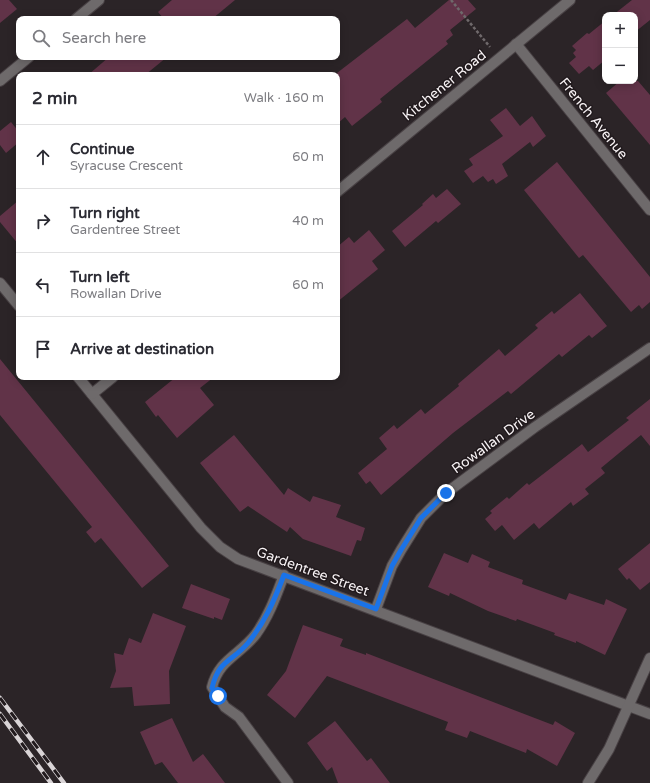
<!DOCTYPE html>
<html lang="en">
<head>
<meta charset="utf-8">
<style>
	body { margin:0; font-family:"Varela Round",sans-serif; background:#f2f2f3; color:#2b2b33 }
	.controls { position:absolute; right:12px; top:12px; display:grid; overflow:hidden; border-radius:8px; box-shadow:0 2px 10px #0003 }
	.controls button { width:36px; height:36px; display:grid; place-items:center; padding:0; border:0; border-bottom:1px solid #e1e1e2; background:#fff; color:#2b2b33; font:20px sans-serif }
	.stop { position:absolute; width:12px; height:12px; margin:-9px; border:3px solid #1a73e8; border-radius:50%; background:#fff }
	.stop.end { background:#1a73e8; border-color:#fff; box-shadow:0 1px 4px #0008 }
	.list { margin:0; padding:0; list-style:none }
	h2 { display:flex; justify-content:space-between; align-items:center; height:52px; margin:0; padding:0 16px; font-size:17px }
	h2 small { font-size:13px; font-weight:400; color:#7c7c81 }
	.list li { display:grid; grid-template-columns:26px 1fr auto; gap:12px; align-items:center; box-sizing:border-box; height:64px; padding:0 16px; border-top:1px solid #e1e1e2 }
	.list b { display:block; font-size:15px; white-space:nowrap }
	.list p { margin:0; font-size:13px; white-space:nowrap; color:#7c7c81 }
	.list em { font-size:13px; font-style:normal; color:#7c7c81 }
	.icon { flex:none; width:22px; height:22px; fill:none; stroke:currentColor; stroke-width:2; stroke-linecap:round; stroke-linejoin:round }
	.map { position:relative; flex:none; width:650px; height:783px; overflow:hidden }
	.search { position:absolute; background:#fff; box-shadow:0 2px 10px #0003; left:16px; top:16px; width:324px; height:44px; display:flex; align-items:center; gap:10px; box-sizing:border-box; padding:0 14px; border-radius:8px; color:#7c7c81; font-size:15px }
	.panel { position:absolute; background:#fff; box-shadow:0 2px 10px #0003; left:16px; top:72px; width:324px; height:308px; border-radius:8px }
	.map>svg:first-child { display:block }
	.building { fill:#613348 }
	.lines { fill:none; stroke-linecap:round; stroke-linejoin:round }
	.minor-casing { stroke:#484144; stroke-width:12 }
	.path { stroke:#6f696b; stroke-width:2.5; stroke-dasharray:3 2; stroke-linecap:butt }
	.minor { stroke:#6e6a6b; stroke-width:10 }
	.rail-casing { stroke:#d9d4d6; stroke-width:4.5 }
	.rail { stroke:#211a1d; stroke-width:3; stroke-dasharray:9; stroke-linecap:butt }
	.route { stroke:#1a73e8; stroke-width:5 }
	.labels { text-anchor:middle; stroke-width:3; stroke-linejoin:round; paint-order:stroke }
	.street-label { font-size:14px; fill:#f8f3f5; stroke:#211a1d }
</style>
</head>
<body>
<div class="map">
<svg width="650" height="783" viewBox="0 0 650 783">
	<rect width="100%" height="100%" fill="#2b2427"/>
	<g class="building">
		<path d="M0,0H9L17,9L0,23Z"/>
		<path d="M172,0H235L212,19H164L158,12Z"/>
		<path d="M449,0H468L476,9L450,30L453,35L446,41L448,44L380,99L382,102L352,126L345,117L337,124V73L407,19L415,28Z"/>
		<path d="M632,0H650V20L635,32V15H613Z"/>
		<path d="M605,21V60L593,70L589,66L579,74L569,63L576,57L573,53L576,50L572,46L587,33L589,34Z"/>
		<path d="M109,57H167L145,75H88Z"/>
		<path d="M620,81H638L650,95V145L606,93Z"/>
		<path d="M506,108L520,126L532,116L546,136L533,147L530,142L502,164L508,176L496,184L493,179L488,182L483,176L473,183L464,171L473,165L469,159L503,136L490,120Z"/>
		<path d="M11,122L19,132V142L6,153L0,145V131Z"/>
		<path d="M557,162L650,277V302L642,309L639,305L631,312L583,255L579,258L524,190Z"/>
		<path d="M447,189L461,204L438,223L436,221L405,247L392,231L423,205L422,204L433,194L436,198Z"/>
		<path d="M19,200V245L0,222V216Z"/>
		<path d="M369,230L385,250L372,261L378,269L337,302V247L349,237L354,243Z"/>
		<path d="M580,293L607,326L592,338L589,335L562,357L559,354L511,394L508,391L453,433L381,495L370,481L366,484L358,473L387,449L379,438L394,425L397,429L421,409L425,414L459,386L458,384L499,349L505,356L538,328L535,325L552,311L554,314Z"/>
		<path d="M0,359L169,566L142,588L101,538L95,543L86,532L92,527L0,415Z"/>
		<path d="M176,377H214L200,388L214,405L177,438L158,415L156,417L145,402Z"/>
		<path d="M650,399V446L641,435L601,468L605,473L585,489L589,494L573,506L571,502L539,529L534,523L514,540L502,525L495,531L485,519L492,513L490,511L507,497L509,499L527,483L529,485L582,444L588,452L629,420L626,418Z"/>
		<path d="M234,435L284,495L288,488L310,502L313,496L341,505L336,517L365,528L361,541L357,540L351,556L303,539L290,527L287,532L248,506L240,512L200,463Z"/>
		<path d="M650,543V582L640,590L629,578L627,580L618,569Z"/>
		<path d="M444,553L468,563L472,554L490,562L488,567L523,580L522,584L566,600L569,593L604,605L606,599L627,609L605,655L576,641V643L554,635L555,633L517,619L516,621L488,611L450,593L449,596L428,587Z"/>
		<path d="M191,584L230,599L222,620L214,617V619L182,608Z"/>
		<path d="M153,613L186,626L169,671L170,704L134,706L132,687L110,688L116,671L114,653L123,655L129,638L141,643Z"/>
		<path d="M303,625L343,639L340,646L366,655V653L553,725L555,721L575,733L557,766L527,749L526,753L470,731L467,738L445,730L448,722L327,676L295,718L267,695L286,671Z"/>
		<path d="M172,718L193,762L203,754L225,783H178L162,762L155,765L140,732Z"/>
		<path d="M335,721L367,761L371,758L390,783H338L332,767L327,771L307,743Z"/>
	</g>
	<g class="lines">
		<g class="minor-casing">
			<g id="minor">
				<path d="M76,19L99,0"/>
				<path d="M516,44L650,210"/>
				<path d="M0,81L29,57"/>
				<path d="M337,192L570,0"/>
				<path d="M0,283L19,306"/>
				<path d="M78,377L201,528L220,547L238,559L650,714"/>
				<path d="M92,394L113,377"/>
				<path d="M284,575C276,596 269,616 256,634C240,655 219,659 212,687L225,707L239,717L288,783"/>
				<path d="M376,609L392,566L401,550L421,518L446,493L535,427L650,348"/>
				<path d="M588,783L609,749L650,658"/>
			</g>
		</g>
		<path class="path" d="M451,0L490,47"/>
		<use href="#minor" class="minor"/>
		<g class="rail-casing">
			<g id="rail">
				<path d="M0,698L64,783"/>
				<path d="M0,714L51,783"/>
			</g>
		</g>
		<use href="#rail" class="rail"/>
	</g>
	<g class="lines">
		<path class="route" d="M218,696L212,688C219,659 232,662 248,643C265,622 274,601 284,575L376,609L392,566L401,550L421,518L446,493"/>
	</g>
	<g class="labels">
		<g class="street-label">
			<text transform="translate(444 85) rotate(-39)" y="5">Kitchener Road</text>
			<text transform="translate(594 118) rotate(51)" y="5">French Avenue</text>
			<text transform="translate(493 441) rotate(-36)" y="5">Rowallan Drive</text>
			<text transform="translate(313 571) rotate(20)" y="5">Gardentree Street</text>
		</g>
	</g>
</svg>
<div class="controls">
<button>+</button>
<button>−</button>
</div>
<div class="stop" style="left:218px;top:696px"></div>
<div class="stop end" style="left:446px;top:493px"></div>
<div class="search"><svg class="icon" aria-label="search" viewBox="0 0 24 24"><circle cx="10" cy="10" r="6"/><path d="M15 15l6 6"/></svg>Search here</div>
<section class="panel">
<h2>2 min<small>Walk · 160 m</small></h2>
<ul class="list">
<li><svg class="icon" aria-label="ahead" viewBox="0 0 24 24"><path d="M12 20V5M6 11l6-6 6 6"/></svg><div><b>Continue</b><p>Syracuse Crescent</p></div><em>60 m</em></li>
<li><svg class="icon" aria-label="right" viewBox="0 0 24 24"><path d="M7 20v-9h11M14 6l5 5-5 5"/></svg><div><b>Turn right</b><p>Gardentree Street</p></div><em>40 m</em></li>
<li><svg class="icon" aria-label="left" viewBox="0 0 24 24"><path d="M17 20v-9H6M10 6l-5 5 5 5"/></svg><div><b>Turn left</b><p>Rowallan Drive</p></div><em>60 m</em></li>
<li><svg class="icon" aria-label="arrive" viewBox="0 0 24 24"><path d="M6 21V4h12l-3 4 3 4H6"/></svg><div><b>Arrive at destination</b></div></li>
</ul>
</section>
</div>
</body>
</html>
